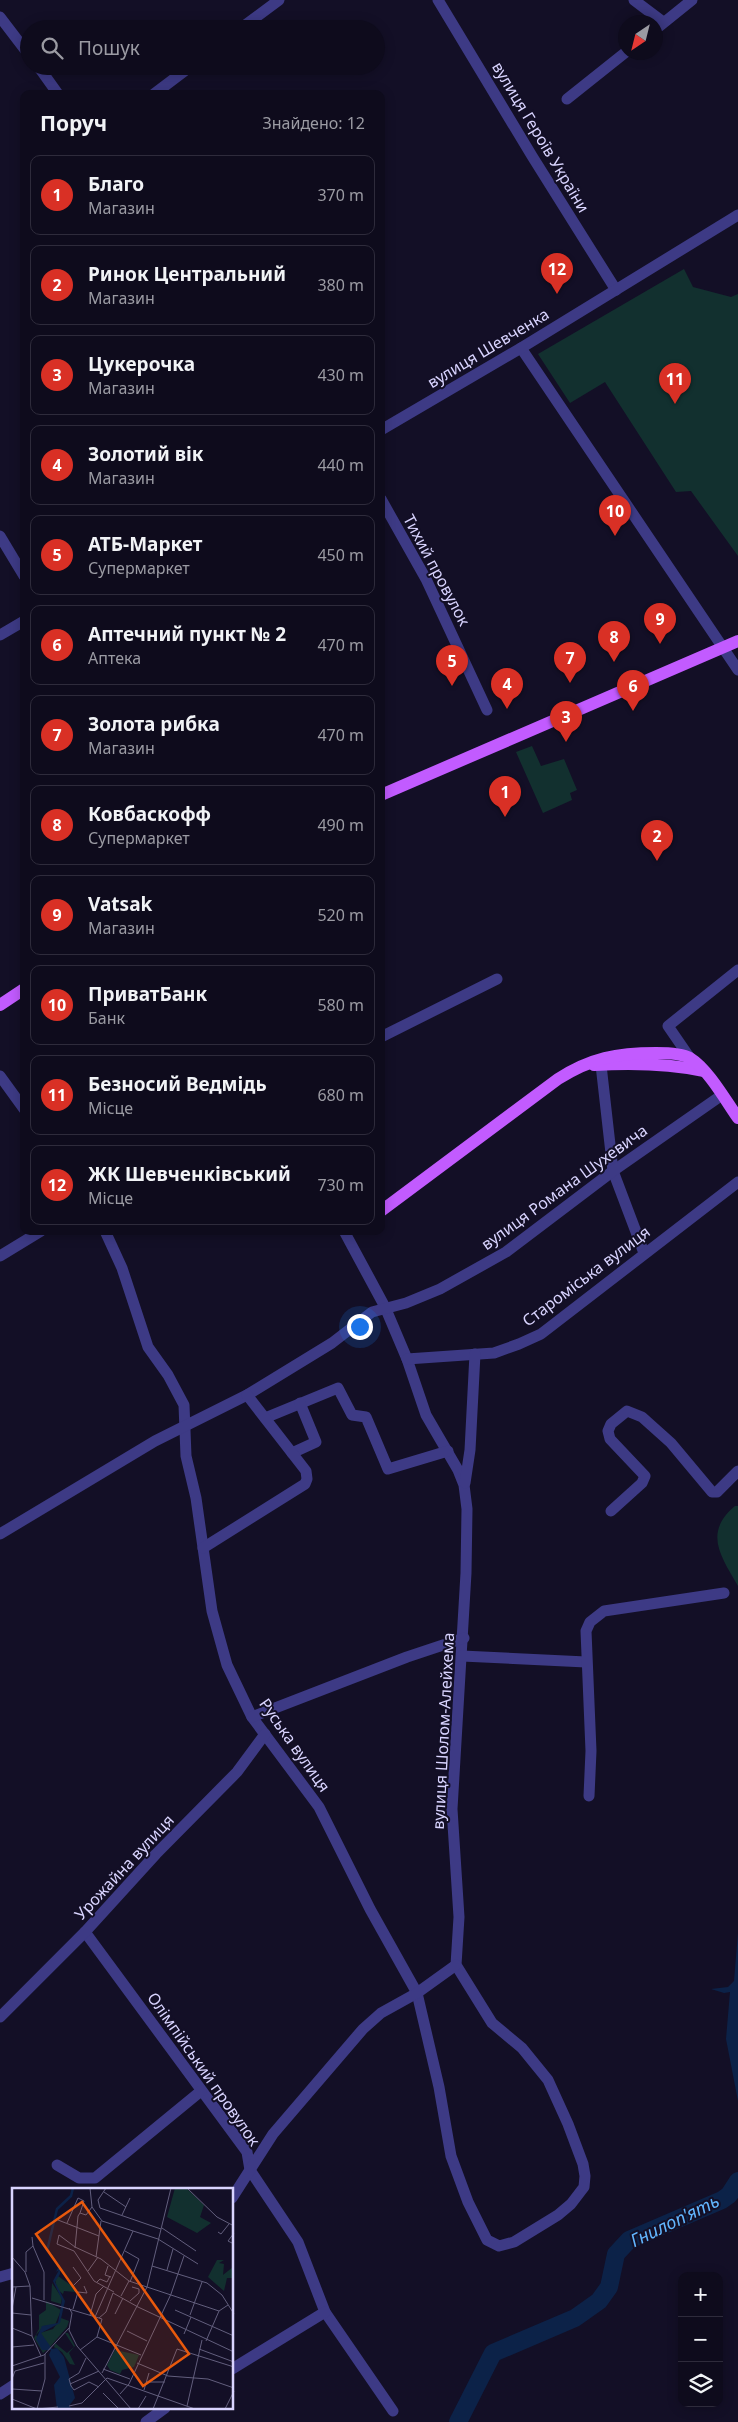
<!DOCTYPE html>
<html lang="uk">
<head>
<meta charset="utf-8">
<style>
	body { margin:0; font-family:"Noto Sans",sans-serif; background:#171425; color:#f1f3f6 }
	.controls { position:absolute; right:15px; bottom:15px; display:grid; overflow:hidden; border-radius:10px; box-shadow:0 2px 12px #0003 }
	.controls button { width:45px; height:45px; display:grid; place-items:center; padding:0; border:0; border-bottom:1px solid #2e2b3b; background:#0e0b1c; color:#f1f3f6; font:25px sans-serif }
	.compass { position:absolute; left:618px; top:15px; width:45px; height:45px; border-radius:50%; background:#0e0b1c; box-shadow:0 2px 12px #0003; rotate:215deg }
	.you { position:absolute; left:359px; top:1326px; width:18px; height:18px; margin:-12px; border:4px solid #fff; border-radius:50%; background:#1a73e8; box-shadow:0 0 0 8px #1a73e833 }
	.badge { display:grid; place-items:center; width:32px; height:32px; border-radius:50%; background:#d93025; color:#fff; font-size:16px; font-weight:700 }
	.pin { position:absolute; translate:-50% -41px; filter:drop-shadow(0 1px 2px #0008) }
	.pin::after { content:''; position:absolute; top:26px; width:18px; height:15px; background:inherit; clip-path:polygon(0 0,100% 0,50% 100%) }
	.list { margin:0; padding:0; list-style:none }
	h2 { display:flex; justify-content:space-between; align-items:center; height:65px; margin:0; padding:0 20px; font-size:21px }
	h2 small { font-size:16px; font-weight:400; color:#9b9ba3 }
	.list li { display:grid; grid-template-columns:32px 1fr auto; gap:15px; align-items:center; box-sizing:border-box; height:80px; margin:0 10px 10px; padding:0 10px; border:1px solid #2e2b3b; border-radius:10px }
	.list b { display:block; font-size:19px; white-space:nowrap }
	.list p { margin:0; font-size:16px; white-space:nowrap; color:#9b9ba3 }
	.list em { font-size:16px; font-style:normal; color:#9b9ba3 }
	.icon { flex:none; width:28px; height:28px; fill:none; stroke:currentColor; stroke-width:2; stroke-linecap:round; stroke-linejoin:round }
	.map { position:relative; flex:none; width:738px; height:2422px; overflow:hidden }
	.search { position:absolute; background:#0e0b1c; box-shadow:0 2px 12px #0003; left:20px; top:20px; width:365px; height:55px; display:flex; align-items:center; gap:12px; box-sizing:border-box; padding:0 18px; border-radius:28px; color:#9b9ba3; font-size:19px }
	.panel { position:absolute; background:#0e0b1c; box-shadow:0 2px 12px #0003; left:20px; top:90px; width:365px; height:1145px; border-radius:10px }
	.map>svg:first-child { display:block }
	.green { fill:#12302f }
	.water { fill:#0c2248 }
	.lines { fill:none; stroke-linecap:round; stroke-linejoin:round }
	.river { stroke:#0c2248; stroke-width:18 }
	.minor { stroke:#3d3a85; stroke-width:11 }
	.major { stroke:#c25bff; stroke-width:12 }
	.labels { text-anchor:middle; stroke-width:4; stroke-linejoin:round; paint-order:stroke }
	.street-label { font-size:16px; fill:#d9d4ff; stroke:#130f26 }
	.water-label { font-size:18px; font-style:italic; fill:#62b6ff; stroke:#130f26 }
	.inset-river { fill:none; stroke:#0c2248; stroke-width:2.5 }
	.inset-road { fill:none; stroke:#625e7d; stroke-width:1 }
	.view { fill:#e8590c; fill-opacity:0.15; stroke:#e8590c; stroke-width:2.5 }
	.inset-edge { fill:none; stroke:#d9d4ff; stroke-width:2.5 }
</style>
</head>
<body>
<div class="map">
<svg width="738" height="2422" viewBox="0 0 738 2422">
	<rect width="100%" height="100%" fill="#130f26"/>
	<g class="green">
		<path d="M684,269L693,287L731,297L738,294V556L691,491L676,492L605,382L570,403L538,354Z"/>
		<path d="M532,746L541,766L564,759L577,790L570,793L572,800L543,813L516,752Z"/>
		<path d="M735,1506H738V1586C721,1556 703,1533 735,1506Z"/>
	</g>
	<path class="water" d="M738,1933V2101L726,2039L730,1992L724,1993L711,1989L728,1987L734,1981Z"/>
	<g class="lines">
		<path class="river" d="M458,2422L493,2353L575,2318L599,2301L609,2287L616,2254L629,2240L722,2200L729,2195L738,2181"/>
		<g class="minor">
			<path d="M438,0L532,156L616,290"/>
			<path d="M634,0L663,22"/>
			<path d="M0,17L29,55"/>
			<path d="M240,29L279,0"/>
			<path d="M656,29L692,0"/>
			<path d="M38,66L58,94"/>
			<path d="M154,94L191,66"/>
			<path d="M567,99L626,52"/>
			<path d="M521,348L738,670"/>
			<path d="M381,430L521,348L738,215"/>
			<path d="M381,499L426,579L487,710"/>
			<path d="M0,536L24,576"/>
			<path d="M0,635L24,621"/>
			<path d="M381,1037L497,979"/>
			<path d="M690,1058L668,1026L738,970"/>
			<path d="M601,1065L613,1171L644,1253"/>
			<path d="M0,1076L24,1109"/>
			<path d="M105,1231L122,1268L148,1347L168,1375L184,1405L186,1456L196,1498L212,1611L227,1665L252,1717L319,1807L370,1909L417,1993L439,2087L451,2156L468,2202L487,2240L499,2246L514,2242L558,2215L571,2204L584,2187L585,2176L583,2164L568,2124L548,2080L522,2048L492,2023L456,1965L459,1917L452,1809L466,1573L467,1509L464,1485L458,1470L426,1415L407,1359L385,1307L344,1231"/>
			<path d="M0,1256L41,1231"/>
			<path d="M407,1359L494,1353L519,1344L541,1334L738,1182"/>
			<path d="M265,1418L338,1388L352,1415L366,1417L388,1469L448,1451"/>
			<path d="M292,1453L316,1442L300,1403"/>
			<path d="M465,1483L470,1450L475,1354"/>
			<path d="M611,1511L642,1483L645,1476L610,1439L608,1431L611,1424L627,1411L642,1417L671,1443L712,1492H717L738,1471"/>
			<path d="M0,1534L155,1441L247,1395L332,1343L372,1312L406,1303L440,1289L506,1252L613,1171L722,1095"/>
			<path d="M203,1548L305,1484L307,1479L306,1471L247,1395"/>
			<path d="M462,1656L586,1662"/>
			<path d="M252,1717L407,1657L464,1638"/>
			<path d="M589,1796L591,1751L586,1631L590,1622L604,1611L724,1593"/>
			<path d="M85,1932L247,2152L250,2170L298,2242L325,2312L393,2411"/>
			<path d="M0,2017L85,1932L156,1854L237,1772L265,1734"/>
			<path d="M57,2165L79,2178H95L201,2091"/>
			<path d="M232,2198L273,2134L363,2029L381,2013L417,1993L456,1965"/>
			<path d="M0,2277L14,2273"/>
			<path d="M232,2369L325,2312"/>
			<path d="M0,2394L14,2385"/>
			<path d="M146,2422L165,2408"/>
		</g>
		<g class="major">
			<path d="M381,795L738,641"/>
			<path d="M0,1005L24,989"/>
			<path d="M594,1065C630,1063 667,1063 703,1071"/>
			<path d="M381,1211L558,1079C591,1058 617,1053 656,1053C666,1053 681,1053 690,1058C708,1069 726,1101 738,1118"/>
		</g>
	</g>
	<g class="labels">
		<g class="street-label">
			<text transform="translate(541 137) rotate(59)" y="6">вулиця Героїв України</text>
			<text transform="translate(488 348) rotate(-31)" y="6">вулиця Шевченка</text>
			<text transform="translate(437 570) rotate(62)" y="6">Тихий провулок</text>
			<text transform="translate(564 1187) rotate(-36)" y="6">вулиця Романа Шухевича</text>
			<text transform="translate(586 1276) rotate(-37)" y="6">Староміська вулиця</text>
			<text transform="translate(443 1731) rotate(-87)" y="6">вулиця Шолом-Алейхема</text>
			<text transform="translate(295 1745) rotate(55)" y="6">Руська вулиця</text>
			<text transform="translate(124 1867) rotate(-47)" y="6">Урожайна вулиця</text>
			<text transform="translate(204 2069) rotate(55)" y="6">Олімпійський провулок</text>
		</g>
		<g class="water-label">
			<text transform="translate(675 2221) rotate(-26)" y="6">Гнилоп'ять</text>
		</g>
	</g>
	<g transform="translate(12 2188)">
		<rect width="221" height="221" fill="#130f26"/>
		<path d="M163,0H174L192,17L188,29L199,35L185,45L155,29ZM205,72H212L207,75L212,76L211,87L221,79V90H215L212,103L196,89ZM46,88L64,101V104L52,103L51,106L45,101L43,91ZM40,95L50,110L49,116L39,113ZM34,113L49,122L43,137L32,138L24,147L37,160L31,165L22,150L27,141V127L34,122ZM49,130L57,133L55,139L38,159L28,145L41,141ZM53,145H56L63,158L57,165L63,177L58,176L50,164L42,159L43,155L55,165L62,159ZM103,162L127,167L122,179L110,182L108,186L98,182L95,177Z" fill="#12302f"/>
		<path d="M35,59L48,81V86L43,94L53,113L48,135L29,145L40,161L45,160L52,169L63,210L57,218L61,221H45L42,197L48,189L37,167L39,162H30L24,151L30,138L46,135L50,112L41,93L47,82L44,84L46,80Z" fill="#0c2248"/>
		<path class="inset-river" d="M35,63L45,21L59,8L61,0"/>
		<path class="inset-road" d="M94,0L86,12L88,20L149,41M175,0L205,29L222,38M92,4L114,19M80,19L90,33L146,51L186,76M110,27L118,10M46,32L87,48M55,35L66,10L72,13L68,25M150,40L184,63M206,44L209,46L217,36M222,45L216,53L222,56M21,58L32,84V112M63,60L66,28L68,25L74,27L80,19L78,0M113,63L127,71L118,94M0,69L13,84L18,98L20,148L29,168M84,69L89,33M96,78L93,87L99,89M140,78L195,95L210,107L222,126M61,79L69,90L61,98M155,82L161,61M76,83L86,69M14,84V64L21,58L20,49M85,94L88,91L95,94L98,88M0,99L18,98M102,104L82,93L62,63L45,56L47,47L63,59L89,71L117,93L207,123M109,108L117,93M20,110L87,130L94,124L101,105L126,119M118,113L127,105V101L120,99M126,119L222,164M57,120L60,125L57,142L65,158L119,221M0,121L4,99M61,121L66,104L75,105L72,98M163,122L222,148M0,125L19,127M103,126L111,110M78,127L84,106L92,98M178,127L190,94M83,129L121,43M0,140L20,148M115,143L135,153M172,146L179,129M85,149L129,167M194,153L207,123L216,117M0,159L22,157M187,161L222,174M68,162L85,149L90,131L87,130M74,170L67,185L57,191L59,198L62,202L77,194L87,199M125,175L156,188L196,191L222,200M0,178L32,167L57,140M91,181L118,191M90,185L135,99L159,0M0,191L3,183L32,175M134,194H153M58,196L87,183M0,201L30,203M132,202L137,185M91,205L107,221M108,206L117,196L159,106L172,68M0,211L25,221L46,219M57,218L70,215L95,190L183,221M175,218L190,152M25,221L33,191V166M126,221L134,208M141,221L165,161L222,179M213,221L222,203"/>
		<path class="view" d="M70,14L177,166L131,198L24,46Z"/>
		<rect width="221" height="221" class="inset-edge"/>
	</g>
</svg>
<div class="controls">
<button>+</button>
<button>−</button>
<button><svg class="icon" aria-label="layers" viewBox="0 0 24 24"><path d="M12 4l9 5-9 5-9-5zM3 14l9 5 9-5"/></svg></button>
</div>
<svg class="compass" viewBox="-18 -18 36 36"><path d="M0-13l5 13h-10z" fill="#e53935"/><path d="M0 13l5-13h-10z" fill="#9b9ba3"/></svg>
<div class="you"></div>
<div class="pin badge" style="left:505px;top:817px">1</div>
<div class="pin badge" style="left:657px;top:861px">2</div>
<div class="pin badge" style="left:566px;top:742px">3</div>
<div class="pin badge" style="left:507px;top:709px">4</div>
<div class="pin badge" style="left:452px;top:686px">5</div>
<div class="pin badge" style="left:633px;top:711px">6</div>
<div class="pin badge" style="left:570px;top:683px">7</div>
<div class="pin badge" style="left:614px;top:662px">8</div>
<div class="pin badge" style="left:660px;top:644px">9</div>
<div class="pin badge" style="left:615px;top:536px">10</div>
<div class="pin badge" style="left:675px;top:404px">11</div>
<div class="pin badge" style="left:557px;top:294px">12</div>
<div class="search"><svg class="icon" aria-label="search" viewBox="0 0 24 24"><circle cx="10" cy="10" r="6"/><path d="M15 15l6 6"/></svg>Пошук</div>
<section class="panel">
<h2>Поруч<small>Знайдено: 12</small></h2>
<ul class="list">
<li><span class="badge">1</span><div><b>Благо</b><p>Магазин</p></div><em>370 m</em></li>
<li><span class="badge">2</span><div><b>Ринок Центральний</b><p>Магазин</p></div><em>380 m</em></li>
<li><span class="badge">3</span><div><b>Цукерочка</b><p>Магазин</p></div><em>430 m</em></li>
<li><span class="badge">4</span><div><b>Золотий вік</b><p>Магазин</p></div><em>440 m</em></li>
<li><span class="badge">5</span><div><b>АТБ-Маркет</b><p>Супермаркет</p></div><em>450 m</em></li>
<li><span class="badge">6</span><div><b>Аптечний пункт № 2</b><p>Аптека</p></div><em>470 m</em></li>
<li><span class="badge">7</span><div><b>Золота рибка</b><p>Магазин</p></div><em>470 m</em></li>
<li><span class="badge">8</span><div><b>Ковбаскофф</b><p>Супермаркет</p></div><em>490 m</em></li>
<li><span class="badge">9</span><div><b>Vatsak</b><p>Магазин</p></div><em>520 m</em></li>
<li><span class="badge">10</span><div><b>ПриватБанк</b><p>Банк</p></div><em>580 m</em></li>
<li><span class="badge">11</span><div><b>Безносий Ведмідь</b><p>Місце</p></div><em>680 m</em></li>
<li><span class="badge">12</span><div><b>ЖК Шевченківський</b><p>Місце</p></div><em>730 m</em></li>
</ul>
</section>
</div>
</body>
</html>
